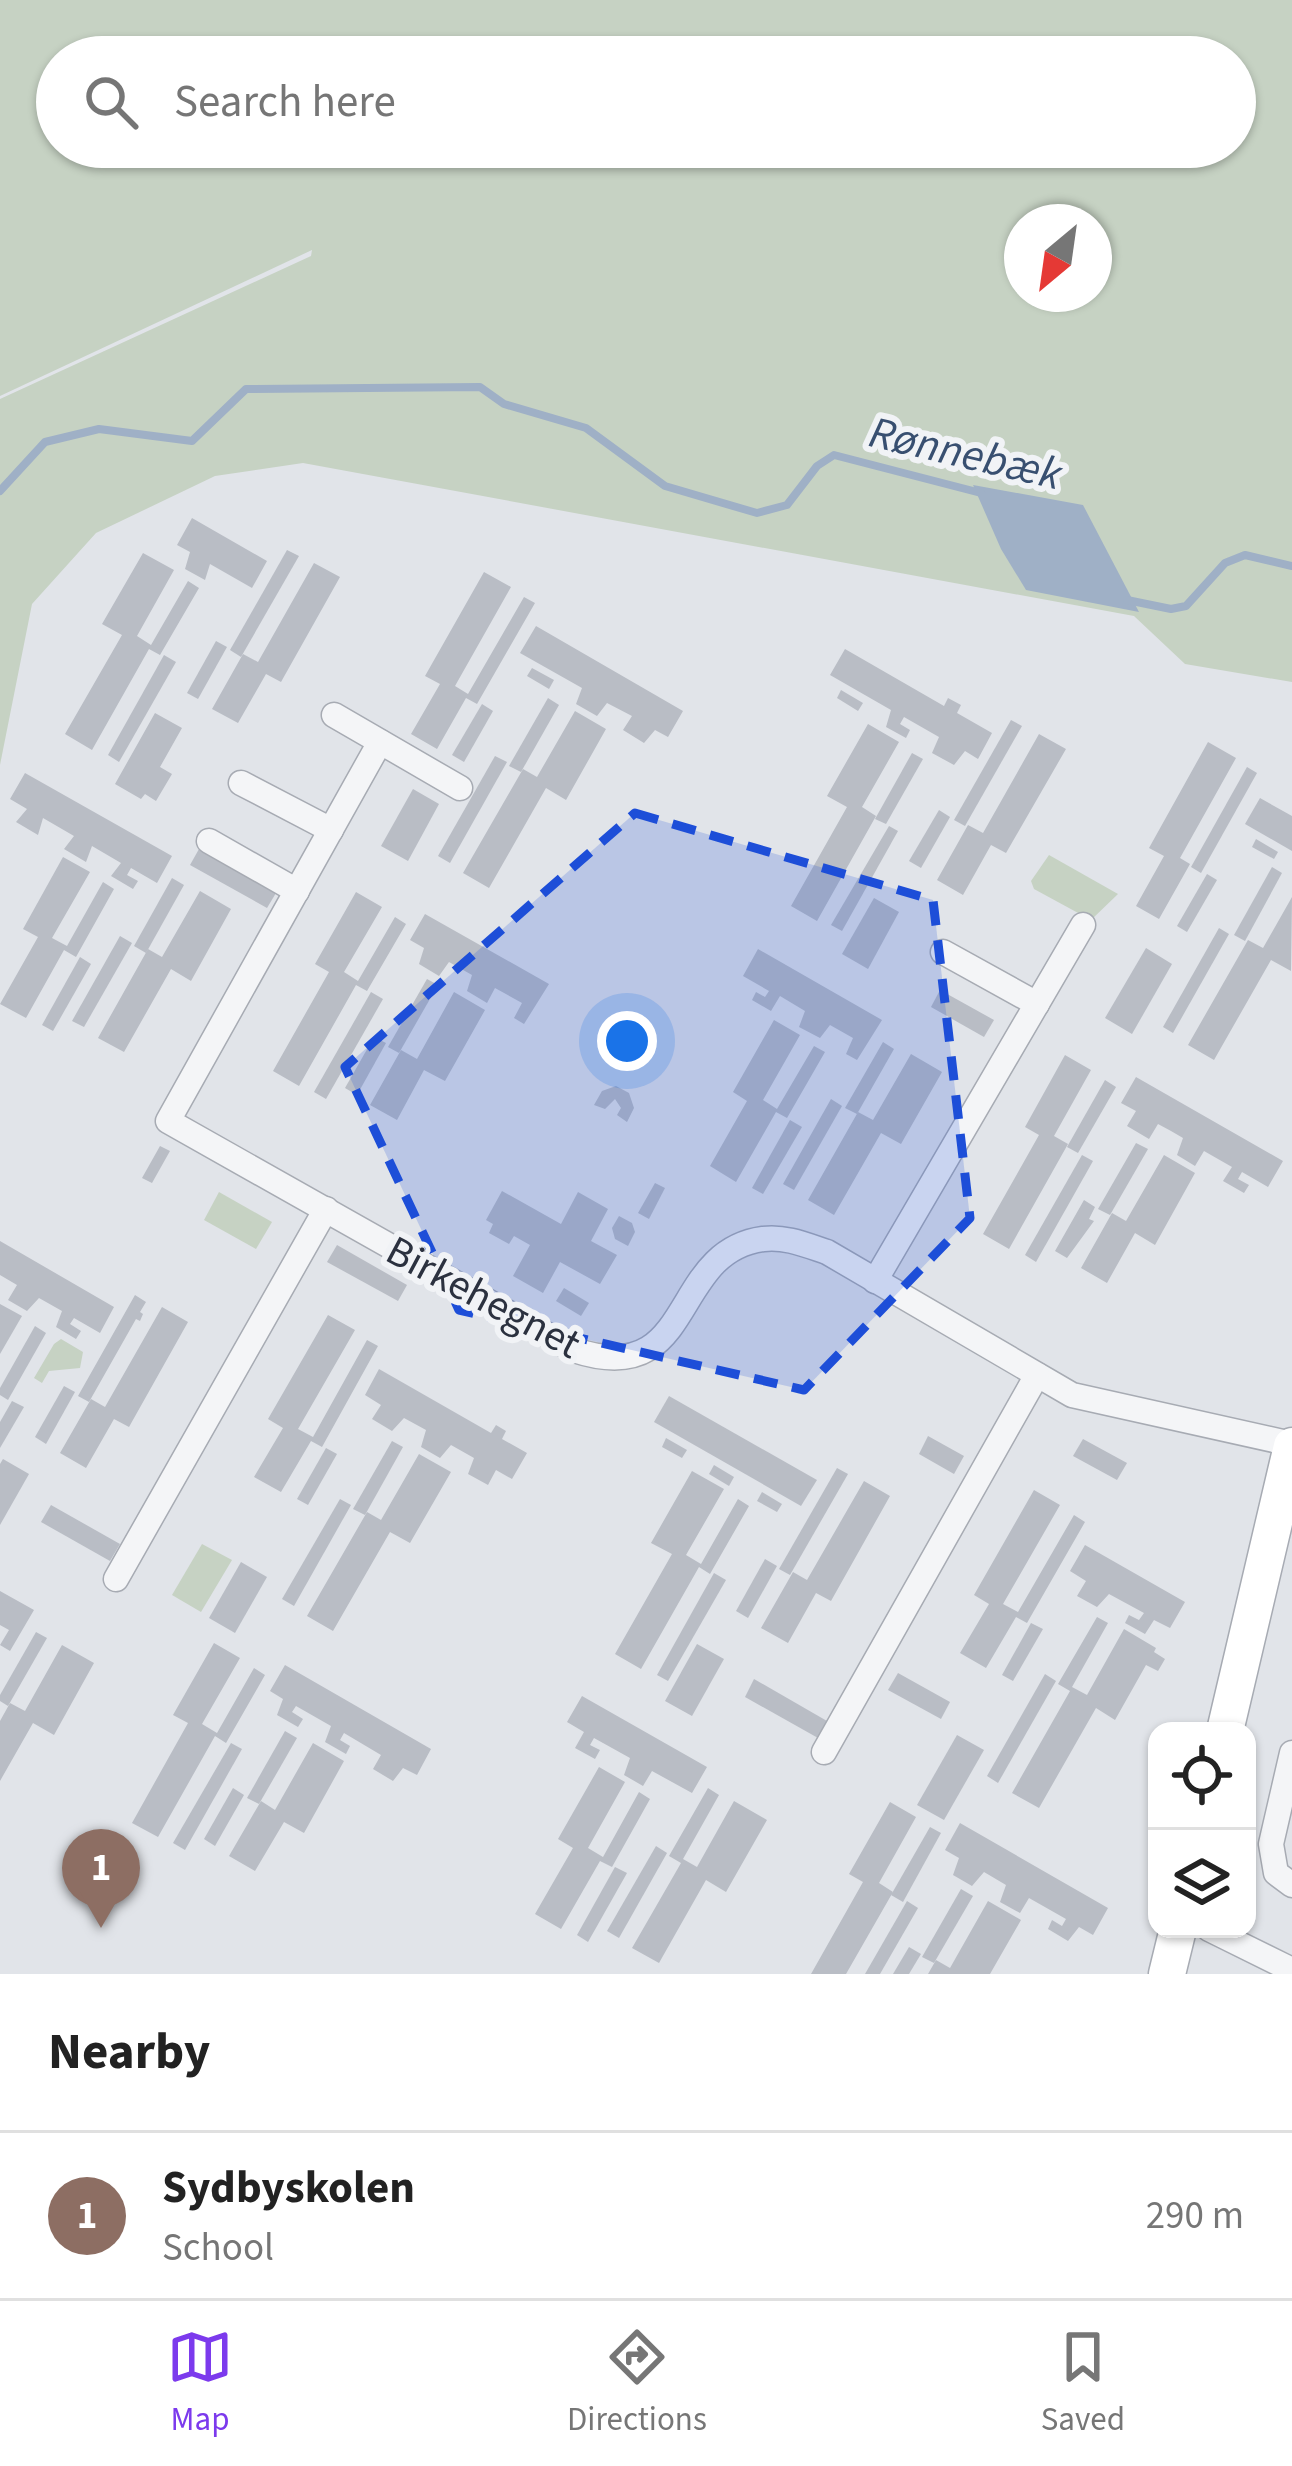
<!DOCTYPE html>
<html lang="en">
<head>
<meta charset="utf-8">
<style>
	body { margin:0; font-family:"Source Sans 3",sans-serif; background:#f6f6f6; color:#222 }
	.controls { position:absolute; right:36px; bottom:36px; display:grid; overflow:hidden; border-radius:24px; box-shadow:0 3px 9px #0004 }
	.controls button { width:108px; height:108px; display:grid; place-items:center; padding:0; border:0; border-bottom:3px solid #e0e0e0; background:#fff; color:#222; font:60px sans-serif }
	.compass { position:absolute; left:1004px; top:204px; width:108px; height:108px; border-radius:50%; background:#fff; box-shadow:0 3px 9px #0004; rotate:209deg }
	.you { position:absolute; left:627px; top:1041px; width:42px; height:42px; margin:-30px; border:9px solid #fff; border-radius:50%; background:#1a73e8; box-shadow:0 0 0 18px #1a73e833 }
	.badge { display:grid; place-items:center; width:78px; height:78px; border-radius:50%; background:#7c3aed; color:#fff; font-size:39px; font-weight:700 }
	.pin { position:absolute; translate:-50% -99px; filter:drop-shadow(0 3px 6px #0008) }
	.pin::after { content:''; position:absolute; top:63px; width:42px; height:36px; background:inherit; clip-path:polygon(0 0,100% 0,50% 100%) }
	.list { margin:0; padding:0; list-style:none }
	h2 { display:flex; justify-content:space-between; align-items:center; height:156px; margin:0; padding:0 48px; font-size:51px }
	h2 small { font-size:39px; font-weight:400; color:#767676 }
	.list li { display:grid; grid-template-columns:78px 1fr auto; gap:36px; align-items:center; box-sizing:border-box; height:168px; padding:0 48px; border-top:3px solid #e0e0e0 }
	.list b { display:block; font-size:45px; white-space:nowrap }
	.list p { margin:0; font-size:39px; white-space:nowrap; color:#767676 }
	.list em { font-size:39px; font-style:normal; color:#767676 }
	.icon { flex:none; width:66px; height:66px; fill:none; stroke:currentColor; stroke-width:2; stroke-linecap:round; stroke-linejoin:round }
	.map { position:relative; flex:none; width:1292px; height:1974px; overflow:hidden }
	.search { position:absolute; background:#fff; box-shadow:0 3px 9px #0004; left:36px; right:36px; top:36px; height:132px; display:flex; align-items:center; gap:30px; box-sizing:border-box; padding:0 42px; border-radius:66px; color:#767676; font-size:45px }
	.sheet { height:324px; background:#fff }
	nav { display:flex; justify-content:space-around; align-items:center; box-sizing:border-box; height:168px; border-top:3px solid #e0e0e0; background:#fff; font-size:33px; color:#767676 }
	nav a { display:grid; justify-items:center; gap:6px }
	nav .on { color:#7c3aed }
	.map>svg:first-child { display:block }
	.green { fill:#c6d2c3; fill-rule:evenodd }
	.water { fill:#9fb0c6 }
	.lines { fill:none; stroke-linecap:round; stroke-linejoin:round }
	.stream { stroke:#9fb0c6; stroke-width:8 }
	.building { fill:#b9bdc5 }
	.street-casing { stroke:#a7abb3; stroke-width:27 }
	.secondary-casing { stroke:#a7abb3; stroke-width:39 }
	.street { stroke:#f4f5f7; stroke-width:24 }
	.secondary { stroke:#fff; stroke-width:36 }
	.marked { fill:#1d4ed8; fill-opacity:0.2; stroke:#1d4ed8; stroke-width:9; stroke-dasharray:24 15; stroke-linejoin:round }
	.labels { text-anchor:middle; stroke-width:12; stroke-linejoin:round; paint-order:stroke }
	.street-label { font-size:42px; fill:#2b313f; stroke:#f1f3f6 }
	.water-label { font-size:45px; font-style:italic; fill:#384f70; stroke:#f1f3f6 }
</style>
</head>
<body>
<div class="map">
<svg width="1292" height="1974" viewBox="0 0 1292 1974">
	<rect width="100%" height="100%" fill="#e1e4e9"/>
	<g class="green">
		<path d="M0,0H1292V682L1185,664L1134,616L303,463L215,476L96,533L32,604L0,765V399L311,256L312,250L0,396ZM57,57H1235V147H57ZM1022,222H1094V294H1022Z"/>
		<path d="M1049,855L1118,894L1091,920L1034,889L1031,881Z"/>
		<path d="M219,1192L272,1222L256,1249L204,1220Z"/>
		<path d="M61,1339L83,1352L80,1368L49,1371L42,1383L34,1378L54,1344Z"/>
		<path d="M202,1544L232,1560L201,1612L172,1595Z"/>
	</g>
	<path class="water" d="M973,485L1083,505L1139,612L1026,590L1001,549Z"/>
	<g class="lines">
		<g class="stream">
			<path d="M0,491L45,442L99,429L192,441L246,389L480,387L504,404L586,428L665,486L757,513L787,505L817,466L834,455L981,493"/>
			<path d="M1127,600L1171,609L1186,606L1225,563L1245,555L1292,566"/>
		</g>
	</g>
	<g class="building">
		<path d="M192,518L267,561L252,588L210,564L205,580L185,569L190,552L177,545Z"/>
		<path d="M287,550L299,556L241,657L230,650Z"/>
		<path d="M143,553L174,570L137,636L151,645L188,581L199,588L160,655L149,649L92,750L65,734L122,635L102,624Z"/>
		<path d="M314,563L340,577L281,682L266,674L238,723L212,709L243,654L258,662Z"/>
		<path d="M484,572L511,587L455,686L468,694L524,597L535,603L477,704L466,698L437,749L411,734L440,684L425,676Z"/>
		<path d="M536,626L683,711L668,737L655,730L644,743L623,730L632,716L607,703L597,716L576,704L582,688L520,653Z"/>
		<path d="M216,641L227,647L198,699L187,693Z"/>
		<path d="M845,649L944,706L948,698L961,705L957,713L992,733L978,759L965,751L954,765L932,753L939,737L904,717L900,724L910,730L906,738L886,727L891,710L830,675Z"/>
		<path d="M164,655L176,662L119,762L108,755Z"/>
		<path d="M532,668L554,680L549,689L527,676Z"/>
		<path d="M841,690L863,703L858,711L837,698Z"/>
		<path d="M548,698L559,705L521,772L509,766Z"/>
		<path d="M482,704L493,711L464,762L452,755Z"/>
		<path d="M575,711L606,729L566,800L546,788L489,888L463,873L523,769L537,777Z"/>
		<path d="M155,713L182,728L160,767L172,774L156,801L145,794L141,799L115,784Z"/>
		<path d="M1011,720L1022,726L965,826L954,820Z"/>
		<path d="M868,724L899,742L862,807L876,816L817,921L791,906L847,807L827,796Z"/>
		<path d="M1039,734L1066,749L1006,853L991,845L963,895L937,880L968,825L983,833Z"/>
		<path d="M1208,742L1236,758L1180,858L1190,864L1159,919L1136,906L1164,856L1149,848Z"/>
		<path d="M912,753L923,759L886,824L875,819Z"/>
		<path d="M495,756L507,762L450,863L438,856Z"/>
		<path d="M1247,767L1257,773L1201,873L1191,867Z"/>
		<path d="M25,773L172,856L157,883L131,868L127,875L138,881L133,889L111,876L121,863L92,846L86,862L64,849L74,836L43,818L38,835L16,822L27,809L10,799Z"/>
		<path d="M413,789L439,804L408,861L381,846Z"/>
		<path d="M1260,798L1292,816V851L1245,824Z"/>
		<path d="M939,810L950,817L921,868L909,861Z"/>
		<path d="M889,826L898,831L842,931L831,925Z"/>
		<path d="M1256,839L1278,852L1274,859L1252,847Z"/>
		<path d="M199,849L276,893L267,908L190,865Z"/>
		<path d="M63,857L90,872L52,938L67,946L103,882L114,889L76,957L64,950L26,1018L0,1004L38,937L23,929Z"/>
		<path d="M1272,867L1282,873L1245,941L1234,935Z"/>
		<path d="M1207,874L1217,880L1187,932L1177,926Z"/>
		<path d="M172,878L184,885L146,953L134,946Z"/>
		<path d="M200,891L231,909L191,981L171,969L124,1052L98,1038L148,949L162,957Z"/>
		<path d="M356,892L382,907L344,972L358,981L395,917L406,924L367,991L356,985L299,1086L273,1071L329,972L315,964Z"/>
		<path d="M1292,897L1291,971L1271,960L1214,1060L1188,1045L1248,940L1263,948Z"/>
		<path d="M874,898L899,912L868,969L842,954Z"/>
		<path d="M425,914L549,984L524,1024L514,1018L522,1003L495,988L487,1003L467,991L472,975L449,962L439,976L419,964L424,948L410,940Z"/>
		<path d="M1219,928L1229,934L1173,1033L1163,1027Z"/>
		<path d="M120,936L132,943L84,1027L72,1021Z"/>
		<path d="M1146,948L1172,964L1132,1034L1105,1018Z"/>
		<path d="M758,949L882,1020L857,1060L846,1054L853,1038L830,1025L820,1038L799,1027L805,1011L780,996L771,1011L752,1000L756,992L765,997L769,991L743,976Z"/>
		<path d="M80,957L91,964L53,1031L42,1025Z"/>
		<path d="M427,979L438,985L399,1053L388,1047Z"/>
		<path d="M940,990L994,1020L984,1037L931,1007Z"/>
		<path d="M371,992L383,999L326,1099L314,1092Z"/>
		<path d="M454,992L485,1010L445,1081L424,1070L397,1120L370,1105L401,1050L417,1059Z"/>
		<path d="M774,1020L800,1035L763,1100L777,1109L814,1046L825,1052L787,1118L776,1112L736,1182L710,1166L747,1101L733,1092Z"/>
		<path d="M374,1037L386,1043L357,1095L345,1088Z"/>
		<path d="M883,1042L894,1049L857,1114L845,1108Z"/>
		<path d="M911,1054L942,1072L901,1144L881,1133L834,1215L808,1200L858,1112L873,1120Z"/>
		<path d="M1065,1055L1091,1070L1054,1136L1068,1144L1009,1249L983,1234L1039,1135L1025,1127Z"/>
		<path d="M1136,1077L1283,1161L1268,1187L1242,1172L1238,1179L1249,1185L1244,1193L1223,1181L1232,1167L1204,1151L1195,1166L1177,1155L1183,1138L1171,1131L1158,1124L1149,1139L1127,1126L1136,1111L1121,1103Z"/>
		<path d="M1105,1080L1116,1087L1078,1153L1067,1147Z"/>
		<path d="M616,1086L629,1093L634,1108L627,1122L617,1115L621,1108L615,1099L605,1109L594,1105L602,1091Z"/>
		<path d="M831,1099L842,1106L794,1190L783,1184Z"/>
		<path d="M790,1120L802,1127L763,1194L752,1188Z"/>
		<path d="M1136,1143L1148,1149L1110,1215L1098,1209Z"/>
		<path d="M160,1146L170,1151L152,1183L142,1178Z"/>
		<path d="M1082,1155L1093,1161L1036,1262L1025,1255Z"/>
		<path d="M1164,1155L1195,1173L1155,1245L1135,1233L1107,1283L1081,1268L1112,1213L1126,1221Z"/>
		<path d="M655,1183L665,1188L649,1219L638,1213Z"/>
		<path d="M502,1191L561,1224L578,1192L608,1209L591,1241L617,1255L600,1284L560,1262L543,1293L513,1276L530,1245L514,1236L509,1244L489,1233L493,1224L486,1220Z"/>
		<path d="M1084,1200L1095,1207L1089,1219L1094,1221L1067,1258L1055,1251Z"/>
		<path d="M619,1216L632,1223L635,1232L628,1246L615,1239L612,1228Z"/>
		<path d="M0,1241L114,1307L100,1333L74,1318L70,1324L81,1331L76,1339L56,1327L62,1311L39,1298L27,1311L8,1300L17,1285L0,1275Z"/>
		<path d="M337,1245L407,1285L398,1301L327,1262Z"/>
		<path d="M564,1288L589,1303L581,1316L556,1301Z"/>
		<path d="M135,1295L146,1302L140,1312L143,1314L140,1321L136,1319L89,1402L78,1396Z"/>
		<path d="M0,1304L22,1316L0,1354Z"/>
		<path d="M162,1307L188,1322L129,1427L114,1419L86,1468L60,1453L91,1399L105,1407Z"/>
		<path d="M328,1315L355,1330L298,1429L313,1437L367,1340L378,1346L322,1447L311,1441L281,1492L254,1477L283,1428L268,1419Z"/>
		<path d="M35,1326L46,1333L8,1400L0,1395V1388Z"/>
		<path d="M379,1369L491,1433L496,1425L506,1431L502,1439L527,1453L512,1479L496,1470L488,1485L468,1474L474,1458L451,1445L440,1458L421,1447L426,1430L404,1418L392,1431L372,1419L381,1405L365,1395Z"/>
		<path d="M64,1386L75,1392L46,1444L35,1437Z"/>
		<path d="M669,1396L817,1480L801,1506L654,1422Z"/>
		<path d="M12,1401L24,1407L0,1448V1422Z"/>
		<path d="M928,1436L964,1456L954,1474L919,1454Z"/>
		<path d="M666,1438L687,1450L682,1458L662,1447Z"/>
		<path d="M1083,1439L1127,1463L1117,1480L1073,1456Z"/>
		<path d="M392,1441L403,1447L365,1515L353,1509Z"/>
		<path d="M326,1448L337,1454L308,1505L297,1499Z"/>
		<path d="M419,1454L451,1472L410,1543L390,1532L333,1631L307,1616L367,1512L381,1520Z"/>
		<path d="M3,1459L29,1474L0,1525V1464Z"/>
		<path d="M714,1465L734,1477L729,1486L709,1474Z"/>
		<path d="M837,1468L848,1474L790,1575L779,1569Z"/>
		<path d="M692,1471L724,1489L686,1555L701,1564L738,1499L749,1506L710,1574L699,1567L641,1669L615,1654L672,1554L651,1543Z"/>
		<path d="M864,1481L890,1496L831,1601L816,1593L788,1643L761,1628L793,1572L807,1580Z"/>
		<path d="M1034,1490L1060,1505L1003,1604L1018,1612L1074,1515L1085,1522L1027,1623L1016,1617L986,1668L960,1653L989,1604L974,1595Z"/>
		<path d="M762,1492L782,1504L777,1512L757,1501Z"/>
		<path d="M340,1499L351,1505L294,1606L282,1599Z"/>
		<path d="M51,1505L120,1544L110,1561L41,1522Z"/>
		<path d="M1085,1545L1185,1602L1170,1628L1154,1620L1145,1634L1125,1623L1129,1615L1139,1620L1144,1613L1109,1594L1097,1607L1077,1596L1086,1581L1070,1571Z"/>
		<path d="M765,1559L777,1566L748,1618L736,1611Z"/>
		<path d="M241,1562L267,1577L235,1633L209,1618Z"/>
		<path d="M714,1573L726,1580L668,1681L657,1675Z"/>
		<path d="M0,1591L34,1610L10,1651L0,1645L9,1630L0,1625Z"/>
		<path d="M1097,1617L1108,1623L1072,1687L1087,1695L1124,1629L1156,1648L1154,1652L1165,1659L1158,1671L1146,1665L1115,1720L1096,1708L1039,1808L1012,1793L1070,1691L1058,1684Z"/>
		<path d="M1031,1623L1043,1629L1013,1681L1002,1675Z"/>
		<path d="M36,1632L47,1638L8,1706L0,1701V1695Z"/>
		<path d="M214,1643L240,1658L202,1724L217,1733L254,1668L265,1675L226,1743L215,1736L158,1837L132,1823L188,1723L173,1715Z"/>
		<path d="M697,1644L724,1659L692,1716L665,1701Z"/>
		<path d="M62,1645L94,1663L54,1735L33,1723L0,1781V1721L10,1703L25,1711Z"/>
		<path d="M285,1665L431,1749L417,1775L403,1768L393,1781L373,1769L381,1755L344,1733L340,1740L350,1746L346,1754L325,1742L331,1726L296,1706L292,1712L303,1719L298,1727L277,1715L283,1699L270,1691Z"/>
		<path d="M898,1673L950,1702L941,1719L888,1690Z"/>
		<path d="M1045,1674L1056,1681L998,1783L987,1776Z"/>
		<path d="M754,1679L827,1721L818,1738L745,1697Z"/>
		<path d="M582,1696L707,1767L692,1793L652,1771L643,1786L624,1775L630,1758L594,1738L590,1745L600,1750L595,1759L575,1748L584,1732L567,1722Z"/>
		<path d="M285,1731L297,1738L259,1804L247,1798Z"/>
		<path d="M957,1735L984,1750L944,1820L917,1805Z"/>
		<path d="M231,1743L242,1749L185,1850L173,1843Z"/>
		<path d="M313,1743L344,1761L304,1833L284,1822L255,1871L229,1856L261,1801L275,1810Z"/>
		<path d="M599,1767L625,1782L588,1848L603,1857L639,1792L650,1799L612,1867L600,1861L561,1929L535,1914L573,1848L558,1839Z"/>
		<path d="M233,1788L244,1795L215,1846L204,1839Z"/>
		<path d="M708,1788L719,1795L683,1859L697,1867L734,1801L767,1820L726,1892L706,1880L659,1963L632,1948L681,1863L669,1856Z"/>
		<path d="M890,1802L916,1817L879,1883L893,1892L846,1974H811L863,1882L849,1874Z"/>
		<path d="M960,1823L1108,1908L1093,1935L1079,1927L1068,1941L1048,1929L1052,1920L1062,1926L1066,1919L1029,1898L1020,1913L1000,1902L1006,1885L984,1872L972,1886L953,1875L959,1858L945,1850Z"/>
		<path d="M930,1827L941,1833L903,1902L891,1895Z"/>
		<path d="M656,1846L667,1853L619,1938L607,1931Z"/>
		<path d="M615,1867L627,1873L588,1942L577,1935Z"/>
		<path d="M961,1889L973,1896L934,1963L922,1957Z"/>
		<path d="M907,1901L918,1908L880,1974H865Z"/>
		<path d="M988,1901L1021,1920L990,1974H928L936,1960L950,1968Z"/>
		<path d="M909,1947L921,1954L909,1974H893Z"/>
	</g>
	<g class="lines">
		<g class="street-casing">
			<g id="street">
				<path d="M334,715L460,788"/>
				<path d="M380,742L168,1121L574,1350C698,1391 667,1252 763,1239C785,1236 806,1245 827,1252L1072,1395L1292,1444"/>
				<path d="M241,783L331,830"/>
				<path d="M209,841L297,891"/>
				<path d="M943,952L1037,1004"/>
				<path d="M875,1281L1083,925"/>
				<path d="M116,1579L326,1209"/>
				<path d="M824,1752L1037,1375"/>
				<path d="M1292,1753L1271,1844L1276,1873L1292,1885"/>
				<path d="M1209,1929L1292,1970"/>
			</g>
		</g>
		<g class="secondary-casing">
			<g id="secondary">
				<path d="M1225,1731L1292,1446"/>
				<path d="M1167,1974L1178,1929"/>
			</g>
		</g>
		<use href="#street" class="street"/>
		<use href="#secondary" class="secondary"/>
	</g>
	<path class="marked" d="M635,813L933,900L970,1218L804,1390L459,1310L345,1067Z"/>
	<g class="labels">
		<g class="street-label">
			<text transform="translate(484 1296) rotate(28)" y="15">Birkehegnet</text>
		</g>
		<g class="water-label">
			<text transform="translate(966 452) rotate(13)" y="16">Rønnebæk</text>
		</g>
	</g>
</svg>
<div class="controls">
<button><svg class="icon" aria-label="locate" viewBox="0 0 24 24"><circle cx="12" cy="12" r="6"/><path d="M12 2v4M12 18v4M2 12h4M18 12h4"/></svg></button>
<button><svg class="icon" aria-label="layers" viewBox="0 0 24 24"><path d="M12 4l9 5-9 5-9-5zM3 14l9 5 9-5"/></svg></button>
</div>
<svg class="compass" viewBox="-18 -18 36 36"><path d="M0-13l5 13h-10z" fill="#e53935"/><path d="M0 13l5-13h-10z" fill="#767676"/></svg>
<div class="you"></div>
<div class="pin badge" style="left:101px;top:1928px;background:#8d6e63">1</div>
<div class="search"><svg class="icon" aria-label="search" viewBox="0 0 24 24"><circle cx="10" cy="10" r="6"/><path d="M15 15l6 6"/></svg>Search here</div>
</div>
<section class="sheet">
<h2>Nearby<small></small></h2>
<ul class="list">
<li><span class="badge" style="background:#8d6e63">1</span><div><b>Sydbyskolen</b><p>School</p></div><em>290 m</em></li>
</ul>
</section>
<nav>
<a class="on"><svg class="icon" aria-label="map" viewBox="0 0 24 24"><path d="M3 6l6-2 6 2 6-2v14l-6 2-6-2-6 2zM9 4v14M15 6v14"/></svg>Map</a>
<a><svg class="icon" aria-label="directions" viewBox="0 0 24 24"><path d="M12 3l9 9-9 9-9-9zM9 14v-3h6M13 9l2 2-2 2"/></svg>Directions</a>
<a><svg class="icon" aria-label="saved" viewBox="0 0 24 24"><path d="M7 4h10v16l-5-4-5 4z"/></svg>Saved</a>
</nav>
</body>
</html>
